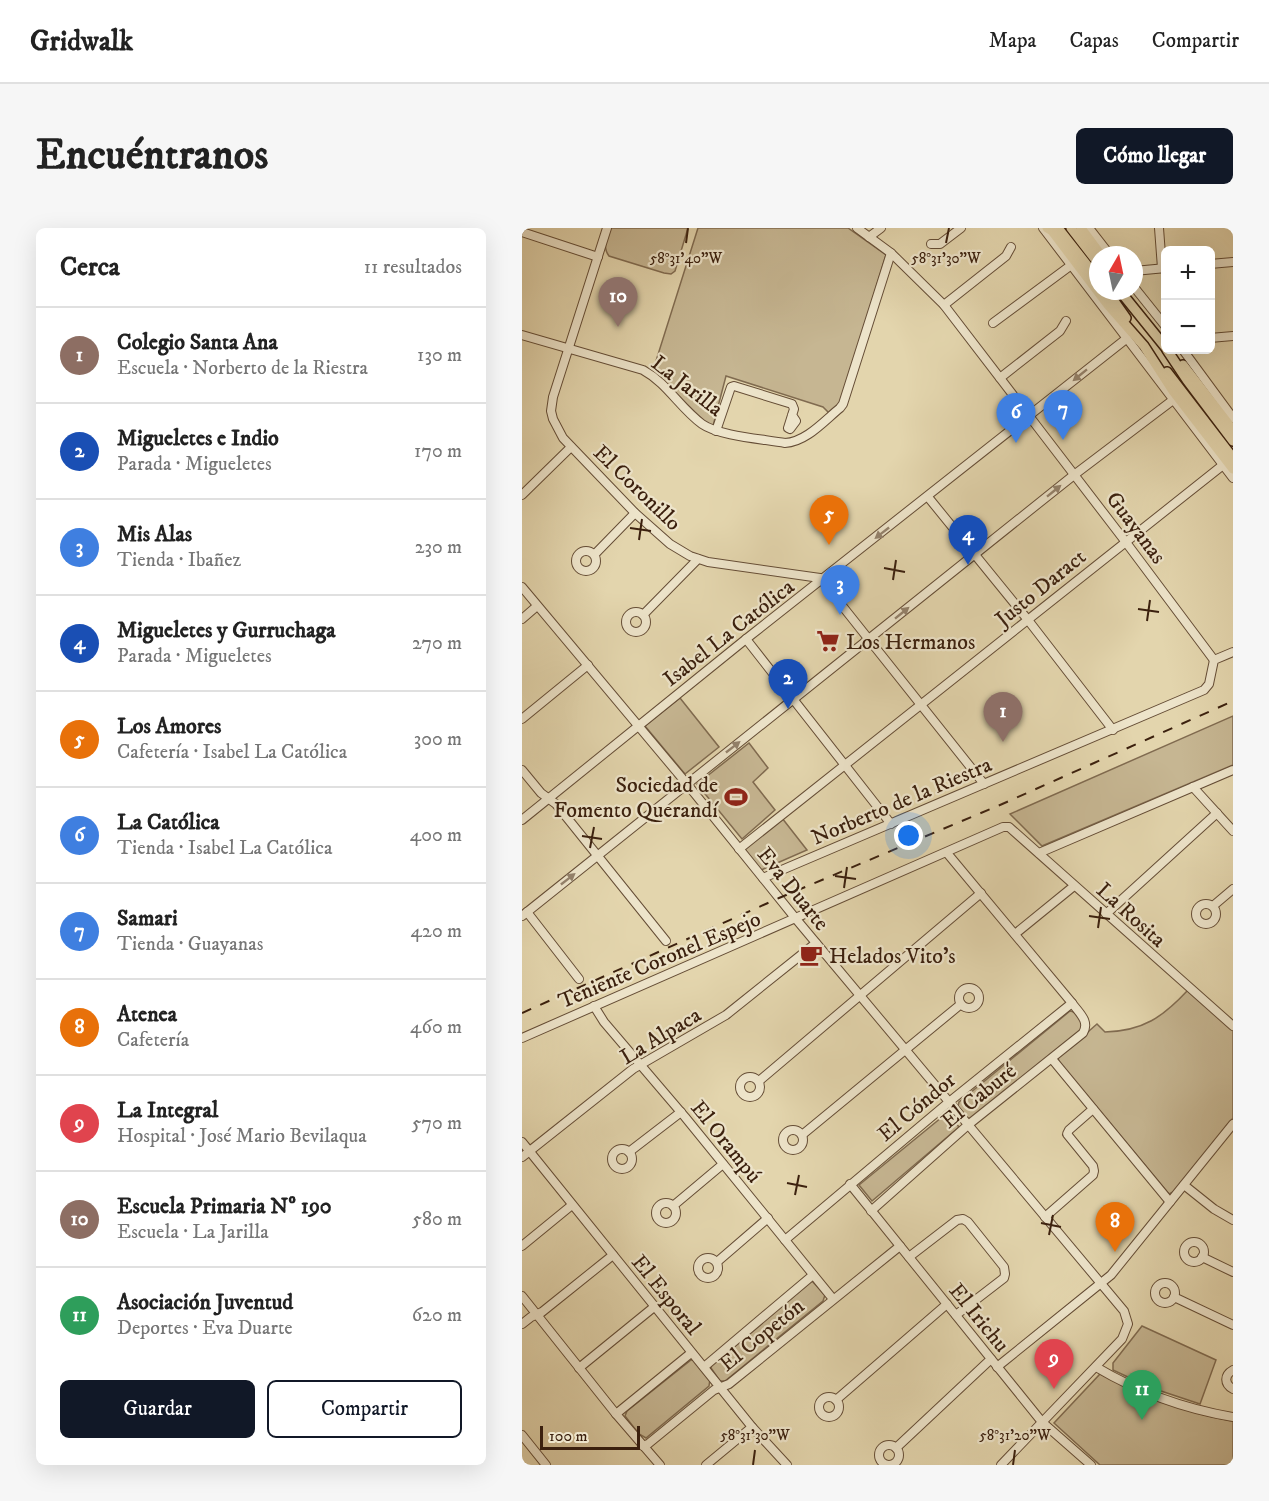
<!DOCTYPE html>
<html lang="es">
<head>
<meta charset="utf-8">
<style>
	body { margin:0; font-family:"IM FELL DW Pica",serif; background:#f6f6f6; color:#222 }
	.controls { position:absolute; right:18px; top:18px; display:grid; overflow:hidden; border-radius:9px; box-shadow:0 6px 24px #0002 }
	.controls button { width:54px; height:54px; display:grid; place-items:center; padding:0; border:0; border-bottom:2px solid #e0e0e0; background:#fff; color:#222; font:30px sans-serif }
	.compass { position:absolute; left:567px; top:18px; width:54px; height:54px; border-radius:50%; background:#fff; box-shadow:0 6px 24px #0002; rotate:9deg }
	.scale { position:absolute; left:18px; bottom:15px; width:100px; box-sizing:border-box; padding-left:6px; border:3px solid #3b200e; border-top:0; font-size:16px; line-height:21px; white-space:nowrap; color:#3b200e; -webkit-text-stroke:4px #ede4ca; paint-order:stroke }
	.you { position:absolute; left:387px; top:608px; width:21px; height:21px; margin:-15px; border:4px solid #fff; border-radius:50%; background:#1a73e8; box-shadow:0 0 0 9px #1a73e833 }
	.badge { display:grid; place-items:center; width:39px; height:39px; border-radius:50%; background:#111827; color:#fff; font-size:20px; font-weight:700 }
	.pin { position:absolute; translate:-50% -50px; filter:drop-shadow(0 2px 3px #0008) }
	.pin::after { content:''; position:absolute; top:32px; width:21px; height:18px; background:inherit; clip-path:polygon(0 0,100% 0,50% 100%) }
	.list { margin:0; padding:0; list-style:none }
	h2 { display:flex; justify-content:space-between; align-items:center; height:78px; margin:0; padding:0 24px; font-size:26px }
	h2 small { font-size:20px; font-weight:400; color:#767676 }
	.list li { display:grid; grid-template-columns:39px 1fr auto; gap:18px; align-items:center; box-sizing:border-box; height:96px; padding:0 24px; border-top:2px solid #e0e0e0 }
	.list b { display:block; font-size:22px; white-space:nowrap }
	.list p { margin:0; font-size:20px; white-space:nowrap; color:#767676 }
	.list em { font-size:20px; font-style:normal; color:#767676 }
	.actions { display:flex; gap:12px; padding:18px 24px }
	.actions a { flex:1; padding:14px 0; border:2px solid #111827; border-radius:9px; text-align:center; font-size:21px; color:#111827 }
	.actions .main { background:#111827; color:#fff }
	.map { position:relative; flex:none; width:711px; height:1237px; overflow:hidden; border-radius:9px }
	header { display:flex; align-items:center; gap:36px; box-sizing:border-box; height:84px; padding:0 30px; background:#fff; border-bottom:2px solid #e0e0e0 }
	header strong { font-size:28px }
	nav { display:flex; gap:33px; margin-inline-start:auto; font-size:21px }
	.intro { display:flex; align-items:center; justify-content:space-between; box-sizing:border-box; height:144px; padding:0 36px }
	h1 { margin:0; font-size:42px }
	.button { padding:15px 27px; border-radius:9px; background:#111827; color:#fff; font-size:21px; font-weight:700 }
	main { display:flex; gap:36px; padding:0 36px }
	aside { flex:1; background:#fff; border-radius:9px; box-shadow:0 6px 24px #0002 }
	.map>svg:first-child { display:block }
	.green { fill:#c6b692; stroke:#806b50; stroke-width:1.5 }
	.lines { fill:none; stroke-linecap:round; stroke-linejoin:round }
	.minor-casing { stroke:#654d36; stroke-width:10 }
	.major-casing { stroke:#3b200e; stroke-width:12 }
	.minor { stroke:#ede4ca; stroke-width:8 }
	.major { stroke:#e3d5ad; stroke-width:9 }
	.rail { stroke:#3b200e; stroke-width:2; stroke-dasharray:10 10; stroke-linecap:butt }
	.oneway { fill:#94826c }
	.ticks { fill:none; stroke:#3b200e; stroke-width:2 }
	.labels { text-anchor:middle; stroke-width:4.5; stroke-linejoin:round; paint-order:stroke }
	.street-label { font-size:22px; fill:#3b200e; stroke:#ede4ca }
	.poi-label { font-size:22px; fill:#3b200e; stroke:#ede4ca; text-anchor:start }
	.ticks-label { font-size:15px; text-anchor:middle; fill:#3b200e; stroke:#ede4ca; stroke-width:4.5; stroke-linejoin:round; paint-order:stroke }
</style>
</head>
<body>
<header>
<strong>Gridwalk</strong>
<nav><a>Mapa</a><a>Capas</a><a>Compartir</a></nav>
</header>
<div class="intro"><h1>Encuéntranos</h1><a class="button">Cómo llegar</a></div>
<main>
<aside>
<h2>Cerca<small>11 resultados</small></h2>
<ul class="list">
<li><span class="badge" style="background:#8d6e63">1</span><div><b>Colegio Santa Ana</b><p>Escuela · Norberto de la Riestra</p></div><em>130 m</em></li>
<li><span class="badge" style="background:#1a4fb4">2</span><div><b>Migueletes e Indio</b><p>Parada · Migueletes</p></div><em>170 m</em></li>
<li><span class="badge" style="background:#3f7fe0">3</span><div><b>Mis Alas</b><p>Tienda · Ibañez</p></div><em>230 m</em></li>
<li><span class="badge" style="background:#1a4fb4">4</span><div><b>Migueletes y Gurruchaga</b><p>Parada · Migueletes</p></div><em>270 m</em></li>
<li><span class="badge" style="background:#e8710a">5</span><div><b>Los Amores</b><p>Cafetería · Isabel La Católica</p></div><em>300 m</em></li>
<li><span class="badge" style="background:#3f7fe0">6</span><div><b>La Católica</b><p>Tienda · Isabel La Católica</p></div><em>400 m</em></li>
<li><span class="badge" style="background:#3f7fe0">7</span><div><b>Samari</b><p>Tienda · Guayanas</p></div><em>420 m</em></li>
<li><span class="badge" style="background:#e8710a">8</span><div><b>Atenea</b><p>Cafetería</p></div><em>460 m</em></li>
<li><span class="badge" style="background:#e0444e">9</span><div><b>La Integral</b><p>Hospital · José Mario Bevilaqua</p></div><em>570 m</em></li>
<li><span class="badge" style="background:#8d6e63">10</span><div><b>Escuela Primaria Nº 190</b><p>Escuela · La Jarilla</p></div><em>580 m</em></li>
<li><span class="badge" style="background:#2e9e5b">11</span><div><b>Asociación Juventud</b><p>Deportes · Eva Duarte</p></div><em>620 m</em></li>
</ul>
<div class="actions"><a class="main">Guardar</a><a>Compartir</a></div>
</aside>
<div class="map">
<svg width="711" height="1237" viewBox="0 0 711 1237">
	<rect width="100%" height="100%" fill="#e3d5ad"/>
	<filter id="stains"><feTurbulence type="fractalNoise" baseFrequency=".00333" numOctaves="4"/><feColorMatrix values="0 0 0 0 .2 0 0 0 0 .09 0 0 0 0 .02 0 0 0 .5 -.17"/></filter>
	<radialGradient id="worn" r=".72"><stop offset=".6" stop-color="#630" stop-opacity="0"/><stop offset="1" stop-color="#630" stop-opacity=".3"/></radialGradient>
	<g class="green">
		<path d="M88,0H166L153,43L149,46L142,45L87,28C80,19 85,10 88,0Z"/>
		<path d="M176,0H326L364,27L319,174L308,186L301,179L204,148L191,198L186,197L135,147L133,136Z"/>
		<path d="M158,470L197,519L163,546L123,498Z"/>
		<path d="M711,488V537L520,618L488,586Z"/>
		<path d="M227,515L246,540L231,554L253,582L220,611L175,556Z"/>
		<path d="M260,590L285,622L239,642L222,621Z"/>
		<path d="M666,762L711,802V890L653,963L647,966L537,834L536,830L575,796L583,804C621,803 641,789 666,762Z"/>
		<path d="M548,783C555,784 560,792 561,798L558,803L450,891L445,890L436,878L437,874Z"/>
		<path d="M425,885L437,899L350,973L337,957Z"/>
		<path d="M290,1053L303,1067L301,1073L203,1153H198L189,1140L190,1136Z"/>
		<path d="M620,1098L694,1132L678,1176L627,1159L591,1142V1135Z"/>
		<path d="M169,1132H172L188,1151L187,1158L124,1210L117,1206L103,1188L105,1183Z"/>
		<path d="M578,1146C621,1166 664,1186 711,1193V1237H578L532,1195Z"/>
	</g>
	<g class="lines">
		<g class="minor-casing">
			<g id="minor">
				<path d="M85,0L31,169L29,183L31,191L41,210L113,285L148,316L168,328L186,334L298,350L462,556"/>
				<path d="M335,0L369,25L422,77L603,313L692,432"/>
				<path d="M521,0L711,250"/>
				<path d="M567,0L588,27"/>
				<path d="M637,0L640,40"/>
				<path d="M0,4L76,29"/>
				<path d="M347,9L359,0"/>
				<path d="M409,16H418L439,0"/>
				<path d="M688,36L711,34"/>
				<path d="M612,43L644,40"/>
				<path d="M612,59L644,99"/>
				<path d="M422,77L484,28L489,19"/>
				<path d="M471,95L548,38"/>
				<path d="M0,107L121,142C145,155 158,180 180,196C197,208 241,211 263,215C284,214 302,193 318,180L321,176L369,25"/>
				<path d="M688,110L711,108"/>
				<path d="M661,122L711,190"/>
				<path d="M478,150L538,103L544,93"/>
				<path d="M194,203L209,159L212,158L270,176L272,181L266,200L268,201L274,193L270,187"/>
				<path d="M0,267L49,219"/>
				<path d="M406,269L506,392L591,502"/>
				<circle cx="64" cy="333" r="10"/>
				<path d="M73,326L113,285"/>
				<path d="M0,359L165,556L274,691L602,1083L606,1096L600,1111L479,1237"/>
				<circle cx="114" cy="394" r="10"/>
				<path d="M121,387L176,331"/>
				<path d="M0,391L15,378"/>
				<path d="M224,411L369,596"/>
				<path d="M0,491L66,437"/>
				<path d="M0,542L19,565L34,576L144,713"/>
				<path d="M671,559L711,603"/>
				<path d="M0,592L224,411L604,111"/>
				<path d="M217,621L701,237"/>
				<path d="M517,625L711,542"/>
				<path d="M241,650L682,462L687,456L692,432L711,424"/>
				<circle cx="684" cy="686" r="10"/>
				<path d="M691,678L711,661"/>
				<path d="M5,684L57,751"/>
				<path d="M584,686L695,585"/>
				<path d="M0,688L552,247L651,172"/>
				<path d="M493,706L552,658"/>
				<circle cx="447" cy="770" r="10"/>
				<path d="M72,778L82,794L163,889L311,1071"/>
				<path d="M0,810L481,599H487L711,798"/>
				<path d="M530,831L648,974"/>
				<circle cx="228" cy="859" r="10"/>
				<path d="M237,853L459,665"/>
				<circle cx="271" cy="912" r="10"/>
				<path d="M280,907L439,776"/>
				<path d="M0,914L230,1199L265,1237"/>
				<circle cx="100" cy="931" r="10"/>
				<path d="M107,924L159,884"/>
				<path d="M0,929L111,841L204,787L294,715"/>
				<path d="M328,956L520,1194L569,1237"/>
				<path d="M662,957L692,981L711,992"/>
				<circle cx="144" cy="985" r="10"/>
				<path d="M151,978L201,936"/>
				<path d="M349,983L446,897L561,805C568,793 557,785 550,775L425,625"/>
				<path d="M523,989L571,947L572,943L571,938L545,906L547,902L571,881"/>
				<path d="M263,1012L427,874L550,775"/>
				<circle cx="672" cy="1024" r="10"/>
				<path d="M0,1018L50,977"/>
				<path d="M387,1029L435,992L441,991L446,994L482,1039L483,1046L482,1050L434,1087"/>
				<path d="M680,1029L711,1044"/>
				<circle cx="186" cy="1040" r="10"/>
				<path d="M195,1034L246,990"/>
				<circle cx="643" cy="1065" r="10"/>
				<path d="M0,1068L94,1186L138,1237"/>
				<path d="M652,1069L711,1097"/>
				<path d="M0,1096L9,1089L20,1084L91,1027"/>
				<path d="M182,1139L291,1047"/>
				<path d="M475,1139L589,1047L711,896"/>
				<path d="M574,1139C616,1164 663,1181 711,1189"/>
				<path d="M57,1140L132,1079"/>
				<path d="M711,1142C702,1147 702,1156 711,1161"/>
				<circle cx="307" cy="1179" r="10"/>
				<path d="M314,1172L425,1076"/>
				<path d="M94,1186L169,1125"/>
				<path d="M0,1207L24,1237"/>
				<circle cx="367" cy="1227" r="10"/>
				<path d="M121,1218L126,1216L192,1162L207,1156L378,1018"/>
				<path d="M374,1220L469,1131"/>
				<path d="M184,1237L230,1199"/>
			</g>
		</g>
		<g class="major-casing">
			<g id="major">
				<path d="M525,0L530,3L586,77L622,118L651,163L711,241"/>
				<path d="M536,0L576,51"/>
				<path d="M549,0L576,35"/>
				<path d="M559,0L579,27"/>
				<path d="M585,63L604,90"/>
				<path d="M598,63L644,120"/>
				<path d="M645,122L665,152L711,213"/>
				<path d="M661,137L711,202"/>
				<path d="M645,144L711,230"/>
			</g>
		</g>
		<use href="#minor" class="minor"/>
		<use href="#major" class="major"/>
		<path class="rail" d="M0,785L257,670L478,577L711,473"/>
	</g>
	<defs><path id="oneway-solid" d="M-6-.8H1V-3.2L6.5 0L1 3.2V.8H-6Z" transform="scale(1.5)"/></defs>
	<g class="oneway">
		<use href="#oneway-solid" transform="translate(558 147) rotate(141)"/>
		<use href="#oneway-solid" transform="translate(532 263) rotate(-39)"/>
		<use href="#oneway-solid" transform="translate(360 305) rotate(142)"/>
		<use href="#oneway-solid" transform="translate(380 385) rotate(-39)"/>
		<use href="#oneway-solid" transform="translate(211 519) rotate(-38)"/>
		<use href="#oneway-solid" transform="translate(46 651) rotate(-38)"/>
	</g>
	<path class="ticks" d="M164,15L166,0M424,15L427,0M108,300L129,303M117,312L120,291M362,340L383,344M371,352L374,332M616,381L637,384M625,393L628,372M60,608L80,611M68,620L72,599M313,648L334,651M322,660L325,639M567,688L588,691M576,700L579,679M265,955L285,959M273,967L277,947M519,995L539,999M527,1007L531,987M231,1237L233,1222M491,1237L493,1222"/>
	<defs>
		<g id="supermarket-bare" transform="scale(1.8)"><path d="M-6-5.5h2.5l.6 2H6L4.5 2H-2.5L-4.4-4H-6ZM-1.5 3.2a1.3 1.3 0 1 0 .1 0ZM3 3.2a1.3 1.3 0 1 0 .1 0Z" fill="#8f2418" stroke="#ede4ca" stroke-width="2.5" paint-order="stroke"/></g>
		<g id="stadium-bare" transform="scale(1.8)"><path d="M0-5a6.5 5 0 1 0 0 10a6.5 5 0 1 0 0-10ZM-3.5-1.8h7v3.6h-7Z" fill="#8f2418" stroke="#ede4ca" stroke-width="2.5" paint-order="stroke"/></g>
		<g id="cafe-bare" transform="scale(1.8)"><path d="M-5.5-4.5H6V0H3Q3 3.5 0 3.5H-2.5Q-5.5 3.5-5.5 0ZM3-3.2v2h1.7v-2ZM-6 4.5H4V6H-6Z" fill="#8f2418" stroke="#ede4ca" stroke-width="2.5" paint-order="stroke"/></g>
	</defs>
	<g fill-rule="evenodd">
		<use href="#supermarket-bare" x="306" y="413"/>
		<use href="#stadium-bare" x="214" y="569"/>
		<use href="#cafe-bare" x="289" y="727"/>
	</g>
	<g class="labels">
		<g class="street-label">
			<text transform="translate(166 157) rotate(38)" y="8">La Jarilla</text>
			<text transform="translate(116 259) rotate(44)" y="8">El Coronillo</text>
			<text transform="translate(615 299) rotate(53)" y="8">Guayanas</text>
			<text transform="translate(518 359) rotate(-39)" y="8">Justo Daract</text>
			<text transform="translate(206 404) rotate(-38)" y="8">Isabel La Católica</text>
			<text transform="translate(379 572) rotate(-23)" y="8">Norberto de la Riestra</text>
			<text transform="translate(272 660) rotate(51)" y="8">Eva Duarte</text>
			<text transform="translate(610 686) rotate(42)" y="8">La Rosita</text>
			<text transform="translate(137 731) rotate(-23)" y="8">Teniente Coronel Espejo</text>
			<text transform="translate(138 807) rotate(-31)" y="8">La Alpaca</text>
			<text transform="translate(456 867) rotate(-39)" y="8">El Caburé</text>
			<text transform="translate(394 878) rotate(-40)" y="8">El Cóndor</text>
			<text transform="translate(205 913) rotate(51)" y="8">El Orampú</text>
			<text transform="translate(145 1066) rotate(51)" y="8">El Esporal</text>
			<text transform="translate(458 1089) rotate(51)" y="8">El Irichu</text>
			<text transform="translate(239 1106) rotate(-39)" y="8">El Copetón</text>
		</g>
		<g class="poi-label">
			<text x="324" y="421">Los Hermanos</text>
			<text x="196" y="564" text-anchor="end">Sociedad de<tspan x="196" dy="25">Fomento Querandí</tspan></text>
			<text x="307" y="735">Helados Vito’s</text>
		</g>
	</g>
	<g class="ticks-label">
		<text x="164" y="35">58°31'40"W</text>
		<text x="424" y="35">58°31'30"W</text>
		<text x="233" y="1212">58°31'30"W</text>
		<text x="493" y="1212">58°31'20"W</text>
	</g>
	<rect width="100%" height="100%" filter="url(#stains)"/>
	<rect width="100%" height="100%" fill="url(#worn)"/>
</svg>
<div class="controls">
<button>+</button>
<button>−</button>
</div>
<svg class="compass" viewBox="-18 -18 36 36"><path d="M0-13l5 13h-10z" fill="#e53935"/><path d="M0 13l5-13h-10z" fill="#767676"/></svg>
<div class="scale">100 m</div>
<div class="you"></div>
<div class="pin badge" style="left:481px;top:514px;background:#8d6e63">1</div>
<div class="pin badge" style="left:266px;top:481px;background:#1a4fb4">2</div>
<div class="pin badge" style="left:318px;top:387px;background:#3f7fe0">3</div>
<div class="pin badge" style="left:446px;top:337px;background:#1a4fb4">4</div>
<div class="pin badge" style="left:307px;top:317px;background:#e8710a">5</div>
<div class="pin badge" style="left:494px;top:215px;background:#3f7fe0">6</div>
<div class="pin badge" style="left:541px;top:212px;background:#3f7fe0">7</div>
<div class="pin badge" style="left:593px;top:1024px;background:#e8710a">8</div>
<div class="pin badge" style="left:532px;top:1161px;background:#e0444e">9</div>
<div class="pin badge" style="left:96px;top:99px;background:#8d6e63">10</div>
<div class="pin badge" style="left:620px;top:1192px;background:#2e9e5b">11</div>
</div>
</main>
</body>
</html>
